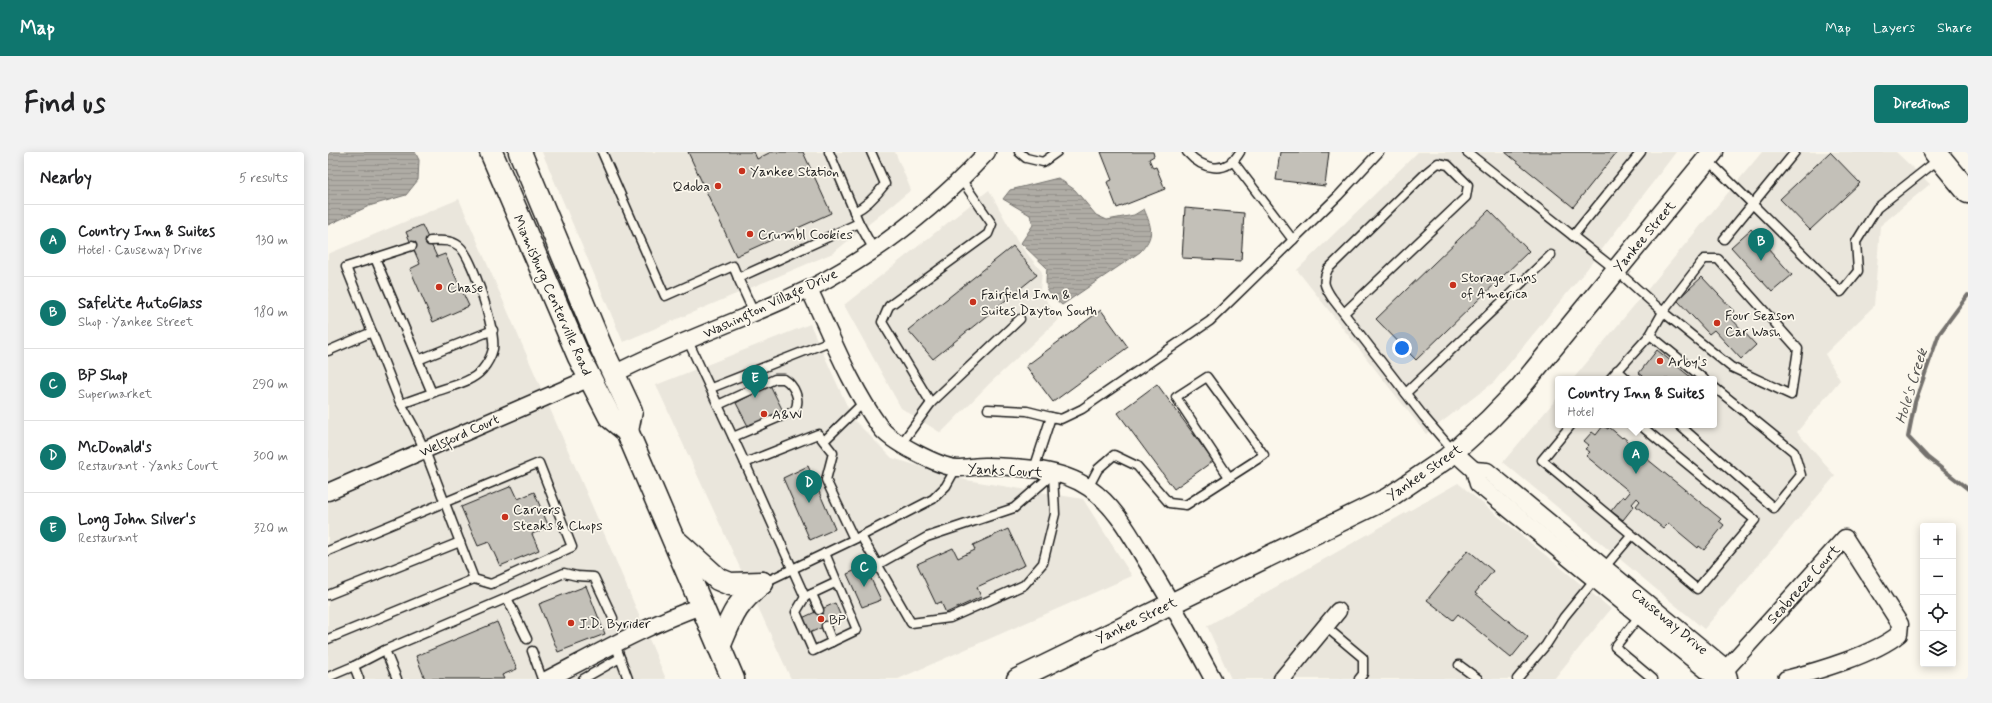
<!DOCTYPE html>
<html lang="en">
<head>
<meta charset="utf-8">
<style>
	body { margin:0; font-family:Mynerve,sans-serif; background:#f2f2f2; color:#202124 }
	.controls { position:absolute; right:12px; bottom:12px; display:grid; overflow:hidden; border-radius:4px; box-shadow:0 2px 10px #0003 }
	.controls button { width:36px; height:36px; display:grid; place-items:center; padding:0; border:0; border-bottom:1px solid #e0e0e0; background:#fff; color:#202124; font:20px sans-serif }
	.you { position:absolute; left:1074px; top:196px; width:14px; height:14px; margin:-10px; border:3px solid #fff; border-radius:50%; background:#1a73e8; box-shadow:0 0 0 6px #1a73e833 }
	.badge { display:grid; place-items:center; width:26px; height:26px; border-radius:50%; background:#0f766e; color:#fff; font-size:13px; font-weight:700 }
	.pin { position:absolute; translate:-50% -33px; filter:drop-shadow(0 1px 2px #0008) }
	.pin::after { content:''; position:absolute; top:21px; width:14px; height:12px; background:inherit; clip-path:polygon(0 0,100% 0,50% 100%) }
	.popup { position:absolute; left:1227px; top:224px; width:162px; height:52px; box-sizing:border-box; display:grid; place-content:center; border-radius:4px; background:#fff; filter:drop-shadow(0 1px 3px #0005); font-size:13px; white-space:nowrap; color:#757577 }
	.popup b { font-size:15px; color:#202124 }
	.popup::after { content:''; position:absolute; left:50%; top:100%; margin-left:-8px; border:8px solid transparent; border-top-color:#fff }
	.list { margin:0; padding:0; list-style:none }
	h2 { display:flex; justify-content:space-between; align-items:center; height:52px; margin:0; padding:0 16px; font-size:17px }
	h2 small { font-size:13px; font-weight:400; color:#757577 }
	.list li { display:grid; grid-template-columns:26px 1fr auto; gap:12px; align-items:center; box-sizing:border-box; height:72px; padding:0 16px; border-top:1px solid #e0e0e0 }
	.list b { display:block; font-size:15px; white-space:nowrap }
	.list p { margin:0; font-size:13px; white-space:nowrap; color:#757577 }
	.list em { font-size:13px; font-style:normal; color:#757577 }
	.icon { flex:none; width:22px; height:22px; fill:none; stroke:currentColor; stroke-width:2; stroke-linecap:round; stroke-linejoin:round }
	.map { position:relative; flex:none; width:1640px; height:527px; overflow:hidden; border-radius:4px }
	header { display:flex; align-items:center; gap:24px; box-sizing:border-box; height:56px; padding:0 20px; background:#0f766e; color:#fff }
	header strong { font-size:19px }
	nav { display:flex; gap:22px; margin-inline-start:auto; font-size:14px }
	.intro { display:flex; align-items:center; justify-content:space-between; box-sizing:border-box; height:96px; padding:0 24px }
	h1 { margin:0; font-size:28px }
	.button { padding:10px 18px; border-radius:4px; background:#0f766e; color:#fff; font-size:14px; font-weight:700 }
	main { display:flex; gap:24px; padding:0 24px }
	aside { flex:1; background:#fff; border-radius:4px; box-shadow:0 2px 10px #0003 }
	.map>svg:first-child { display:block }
	.built { fill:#eae6dc }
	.water { fill:url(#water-rules); stroke:#74726e }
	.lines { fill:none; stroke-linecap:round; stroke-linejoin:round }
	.stream { stroke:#74726e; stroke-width:4 }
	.building { fill:#c3c0b8; stroke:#1c1c1c }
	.service-casing { stroke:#1c1c1c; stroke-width:11 }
	.minor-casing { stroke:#1c1c1c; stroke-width:19 }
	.tertiary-casing { stroke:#1c1c1c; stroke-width:23 }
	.secondary-casing { stroke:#1c1c1c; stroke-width:25 }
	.service { stroke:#fbf7ec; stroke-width:8 }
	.minor { stroke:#fbf7ec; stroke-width:16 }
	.tertiary { stroke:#fbf7ec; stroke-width:20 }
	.secondary { stroke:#fbf7ec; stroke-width:22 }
	.poi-dot { fill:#c8321e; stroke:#fbf7ec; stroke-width:1.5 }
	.labels { text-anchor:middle; stroke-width:3.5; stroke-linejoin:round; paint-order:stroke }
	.poi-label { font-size:14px; fill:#1c1c1c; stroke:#fbf7ec; text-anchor:start }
	.street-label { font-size:14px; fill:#1c1c1c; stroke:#fbf7ec }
	.water-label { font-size:15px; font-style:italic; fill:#575653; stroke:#fbf7ec }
</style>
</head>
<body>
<header>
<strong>Map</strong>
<nav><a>Map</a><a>Layers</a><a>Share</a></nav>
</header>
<div class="intro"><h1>Find us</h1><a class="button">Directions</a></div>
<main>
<aside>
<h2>Nearby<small>5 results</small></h2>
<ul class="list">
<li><span class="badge">A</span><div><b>Country Inn &amp; Suites</b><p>Hotel · Causeway Drive</p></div><em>130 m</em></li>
<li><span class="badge">B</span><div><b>Safelite AutoGlass</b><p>Shop · Yankee Street</p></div><em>180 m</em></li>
<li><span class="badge">C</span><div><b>BP Shop</b><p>Supermarket</p></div><em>290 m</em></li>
<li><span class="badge">D</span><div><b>McDonald's</b><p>Restaurant · Yanks Court</p></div><em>300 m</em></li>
<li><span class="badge">E</span><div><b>Long John Silver's</b><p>Restaurant</p></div><em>320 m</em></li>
</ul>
</aside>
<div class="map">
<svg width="1640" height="527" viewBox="0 0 1640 527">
	<defs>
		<pattern id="water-rules" width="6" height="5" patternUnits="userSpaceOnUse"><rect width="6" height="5" fill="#afaca5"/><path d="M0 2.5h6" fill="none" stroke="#96938d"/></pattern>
	</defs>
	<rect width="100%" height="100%" fill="#fbf7ec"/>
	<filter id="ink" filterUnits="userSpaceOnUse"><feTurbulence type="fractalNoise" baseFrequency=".025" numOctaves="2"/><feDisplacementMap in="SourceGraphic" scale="8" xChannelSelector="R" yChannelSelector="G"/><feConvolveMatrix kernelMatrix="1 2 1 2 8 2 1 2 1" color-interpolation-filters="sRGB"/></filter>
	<g filter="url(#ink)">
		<g class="built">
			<path d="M214,0H567L583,38L505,101L295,190Z"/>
			<path d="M1090,0H1348L1259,117L1166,230L1098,282L969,118Z"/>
			<path d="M1434,0H1568L1602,32L1552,74L1546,154L1497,202L1512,228L1469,280L1507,324L1376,477L1175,310L1230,245V273H1386V227H1245Z"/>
			<path d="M661,38L689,89L714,120L712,139L731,167L661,232L613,281L573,256L516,153Z"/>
			<path d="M131,47L282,395L338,527H0V102Z"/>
			<path d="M482,172L525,267L564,306L638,328L755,347L804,424L570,527H463L328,233Z"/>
			<path d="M1130,331L1283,457L1226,527H903L879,474Z"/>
		</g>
		<g class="water">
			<path d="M0,0H87L91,8L90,28L78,43L41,54L0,73Z"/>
			<path d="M730,26L747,38L768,63L779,68L806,63L816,57C824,76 827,84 812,100L734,153C717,138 717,139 719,116L693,91L705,73L702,63L675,47L682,38Z"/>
		</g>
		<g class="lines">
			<path class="stream" d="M1640,143L1611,182L1587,250L1580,285L1599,305L1640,337"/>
		</g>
		<g class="building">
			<path d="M360,0H426L429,7L443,0H475L503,61L408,104Z"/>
			<path d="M773,0H825L826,4L821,7L825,16L828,15L837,37L789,56L779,30L784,28Z"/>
			<path d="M952,0H1001L997,34L948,28Z"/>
			<path d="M1177,0H1289L1245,55Z"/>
			<path d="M1502,0L1532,31L1482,78L1452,47Z"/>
			<path d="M857,56L916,61L913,109L854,106Z"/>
			<path d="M1161,58L1201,99L1088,208L1048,167Z"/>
			<path d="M94,73L109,105L117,102L141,154L105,170L82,117L92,112L78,80Z"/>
			<path d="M1423,77L1464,123L1444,140L1403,95Z"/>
			<path d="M685,94L709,123L605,207L580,178Z"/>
			<path d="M1374,125L1406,159L1401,164L1428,193L1413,207L1386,178L1381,182L1349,148Z"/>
			<path d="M773,158L800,195L725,250L698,214Z"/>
			<path d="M1329,198L1365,227H1319L1311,221Z"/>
			<path d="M829,232L885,309L846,337L790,261Z"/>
			<path d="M442,233L455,259L421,276L408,251Z"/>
			<path d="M1275,274L1280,277L1281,275L1294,286L1295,285L1310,297L1308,298L1393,367L1391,369L1396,373L1376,398L1371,394L1370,396L1340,371L1335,376L1308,354L1312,349L1309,346L1304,352L1306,354L1295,368L1283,359L1295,344L1297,346L1302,340L1258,304L1262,300L1257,297L1261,293L1256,289L1264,280L1268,283Z"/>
			<path d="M480,314L507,377L482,388L455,326Z"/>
			<path d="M184,334L190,347L206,340L221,375L204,382L211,398L172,414L161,390L150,394L133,355Z"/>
			<path d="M680,377L697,413L649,435L653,445L618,461L613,450L608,452L589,412L625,396L630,406L647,398L645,393Z"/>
			<path d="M1140,398L1165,419L1147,441L1200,485L1183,506L1130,462L1125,468L1099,448Z"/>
			<path d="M537,414L553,448L534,455L519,422Z"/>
			<path d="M258,434L277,482L230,500L211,452Z"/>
			<path d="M507,451L514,467L479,482L472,467Z"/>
			<path d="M169,470L189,517L174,523L176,527H97L88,504Z"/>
		</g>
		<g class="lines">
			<g class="service-casing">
				<g id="service">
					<path d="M274,0L337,144L405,114L410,126"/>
					<path d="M501,0L531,71L546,98"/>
					<path d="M691,0L698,6L715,10L729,0"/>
					<path d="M859,0C874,17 898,24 912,0"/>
					<path d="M1139,0L1288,118L1335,160L1403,215L1463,243L1470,197L1390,107H1376L1335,160L1322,183L1282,227"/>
					<path d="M1379,7L1513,140L1530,119L1528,90L1549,56L1611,7"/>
					<path d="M904,8L965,88"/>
					<path d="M526,60C539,54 548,44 557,32L543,0"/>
					<path d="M1245,84L1313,0"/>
					<path d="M1396,87L1467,0"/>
					<path d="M102,89C112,89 122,87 131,94C145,105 168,180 165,197C163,205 159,212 154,218C143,231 119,235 104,241"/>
					<path d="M47,106L84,94"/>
					<path d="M426,161L410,126L531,71"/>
					<path d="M1016,161L1138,45L1140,33L1120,13L1110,11L1099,20L1000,117C994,130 996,134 1004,146L1096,265L1126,300"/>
					<path d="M1322,183L1376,227"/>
					<path d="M360,189L417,311"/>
					<path d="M0,199L44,180"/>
					<path d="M90,208L165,178"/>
					<path d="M1289,218L1299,227"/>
					<path d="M383,236L505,188"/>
					<path d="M1078,241L1223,103"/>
					<path d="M603,251L554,170L561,154L660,82L664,72L633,27"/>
					<path d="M390,253L447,227H456C466,233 474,248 466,259L405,285"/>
					<path d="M660,257L699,259L723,265"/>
					<path d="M1243,273L1214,308L1369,437L1427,368L1312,273"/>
					<path d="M1351,273L1446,356L1473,323L1466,300L1386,235"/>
					<path d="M496,289L536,250"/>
					<path d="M573,292L603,251L692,167"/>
					<path d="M706,317L723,265L733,267L754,257L882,169L1010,44L1051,0"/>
					<path d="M760,336L770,317L786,303L809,314L841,351L858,353L936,303L879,225L848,245L901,325"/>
					<path d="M533,384L583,471L622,466L696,433L715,411L727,362L725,322"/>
					<path d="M0,399L211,311L244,395L163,432L146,427L97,299L86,275L71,248L18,115L47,106L104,241L73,252"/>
					<path d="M497,401L509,430L477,445L468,460L485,499L529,478L509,430"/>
					<path d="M549,413L599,385L686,356L725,322"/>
					<path d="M1276,416L1304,383"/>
					<path d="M435,431L533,384L605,347L618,334L628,316"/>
					<path d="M484,442L491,458"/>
					<path d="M0,443L132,390"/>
					<path d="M477,445L417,311L490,282L505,301L498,328L526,387"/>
					<path d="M179,446L236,421L249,424L266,425L285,466"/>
					<path d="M1313,462L1287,495L1325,527"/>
					<path d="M498,474L504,490"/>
					<path d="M998,475L1035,506V522L1031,527"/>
					<path d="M0,487L146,427"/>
					<path d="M287,492L300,527"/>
					<path d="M57,498L179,446L199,487"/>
					<path d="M204,499L214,527"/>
					<path d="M1131,513L1150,527"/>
					<path d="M0,525L26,514"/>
					<path d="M31,527L26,514L57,498L69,527"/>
					<path d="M255,527L292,506"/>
					<path d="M1189,527L1218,493L1236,465L1267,427"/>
				</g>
			</g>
			<g class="minor-casing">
				<g id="minor">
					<path d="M481,137C503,183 522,234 552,275C562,290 612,315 629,316C639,316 648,314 657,314C691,315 732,316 761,336C786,353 802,382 817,407C841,446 863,486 885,527"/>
					<path d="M286,222C341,193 401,173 458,147C471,141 484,136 496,129C557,95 612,51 659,0"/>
					<path d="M1126,300L1146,318L1150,332L1389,527"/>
					<path d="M1146,318L1159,319L1398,516L1401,526"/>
					<path d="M0,340L262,226"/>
					<path d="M220,527C270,501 319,473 373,454"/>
					<path d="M954,527L1010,459"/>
					<path d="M1389,527L1517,386L1572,472L1571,482C1547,502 1490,519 1458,527"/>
				</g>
			</g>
			<g class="tertiary-casing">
				<path id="tertiary" d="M689,527L1060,346L1119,306L1161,268L1191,237L1385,0"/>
			</g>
			<g class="secondary-casing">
				<g id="secondary">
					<path d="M163,0L251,205L282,265L299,279L405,527"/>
					<path d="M192,0L273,195L303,259L299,279"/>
					<path d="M1607,0L1640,40"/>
					<path d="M349,390L390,427L402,432L434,431"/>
					<path d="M391,495C404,464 407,452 434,431"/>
				</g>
			</g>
			<use href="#service" class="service"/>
			<use href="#minor" class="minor"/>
			<use href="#tertiary" class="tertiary"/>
			<use href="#secondary" class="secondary"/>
		</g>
	</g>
	<g class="poi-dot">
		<circle cx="414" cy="19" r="4"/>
		<circle cx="390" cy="34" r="4"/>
		<circle cx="422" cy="82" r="4"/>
		<circle cx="1125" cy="133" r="4"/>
		<circle cx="111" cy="135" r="4"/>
		<circle cx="645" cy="150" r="4"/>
		<circle cx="1389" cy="171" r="4"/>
		<circle cx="1332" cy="209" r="4"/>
		<circle cx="436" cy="262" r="4"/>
		<circle cx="177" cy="365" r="4"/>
		<circle cx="493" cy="467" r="4"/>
		<circle cx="243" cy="471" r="4"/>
	</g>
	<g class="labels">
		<g class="poi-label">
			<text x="422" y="24">Yankee Station</text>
			<text x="382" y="39" text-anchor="end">Qdoba</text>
			<text x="430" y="87">Crumbl Cookies</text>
			<text x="1133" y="130">Storage Inns<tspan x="1133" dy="16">of America</tspan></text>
			<text x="119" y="140">Chase</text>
			<text x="653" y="147">Fairfield Inn &amp;<tspan x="653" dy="16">Suites Dayton South</tspan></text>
			<text x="1397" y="168">Four Season<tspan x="1397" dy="16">Car Wash</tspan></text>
			<text x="1340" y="214">Arby's</text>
			<text x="444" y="267">A&amp;W</text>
			<text x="185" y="362">Carvers<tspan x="185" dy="16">Steaks &amp; Chops</tspan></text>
			<text x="501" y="472">BP</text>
			<text x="251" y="476">J.D. Byrider</text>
		</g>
		<g class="street-label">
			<text transform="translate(1316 84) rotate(-50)" y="5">Yankee Street</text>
			<text transform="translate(225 143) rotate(66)" y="5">Miamisburg Centerville Road</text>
			<text transform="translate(442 151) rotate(-25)" y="5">Washington Village Drive</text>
			<text transform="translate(131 283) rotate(-24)" y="5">Welsford Court</text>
			<text transform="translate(677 318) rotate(3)" y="5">Yanks Court</text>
			<text transform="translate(1096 320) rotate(-35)" y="5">Yankee Street</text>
			<text transform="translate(1475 432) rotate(-48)" y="5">Seabreeze Court</text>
			<text transform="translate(808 468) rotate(-26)" y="5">Yankee Street</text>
			<text transform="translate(1342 469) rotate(40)" y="5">Causeway Drive</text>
		</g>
		<g class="water-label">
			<text transform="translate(1583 234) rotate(-73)" y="5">Hole's Creek</text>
		</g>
	</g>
</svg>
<div class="controls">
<button>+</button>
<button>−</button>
<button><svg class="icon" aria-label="locate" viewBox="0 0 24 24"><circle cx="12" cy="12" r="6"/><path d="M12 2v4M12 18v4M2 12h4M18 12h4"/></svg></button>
<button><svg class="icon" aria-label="layers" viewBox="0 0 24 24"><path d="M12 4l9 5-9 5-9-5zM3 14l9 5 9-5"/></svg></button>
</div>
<div class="you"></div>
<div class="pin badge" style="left:1308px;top:322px">A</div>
<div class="popup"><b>Country Inn &amp; Suites</b>Hotel</div>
<div class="pin badge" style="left:1433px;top:109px">B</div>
<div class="pin badge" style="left:536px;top:435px">C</div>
<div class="pin badge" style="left:481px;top:351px">D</div>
<div class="pin badge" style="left:427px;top:246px">E</div>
</div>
</main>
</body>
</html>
